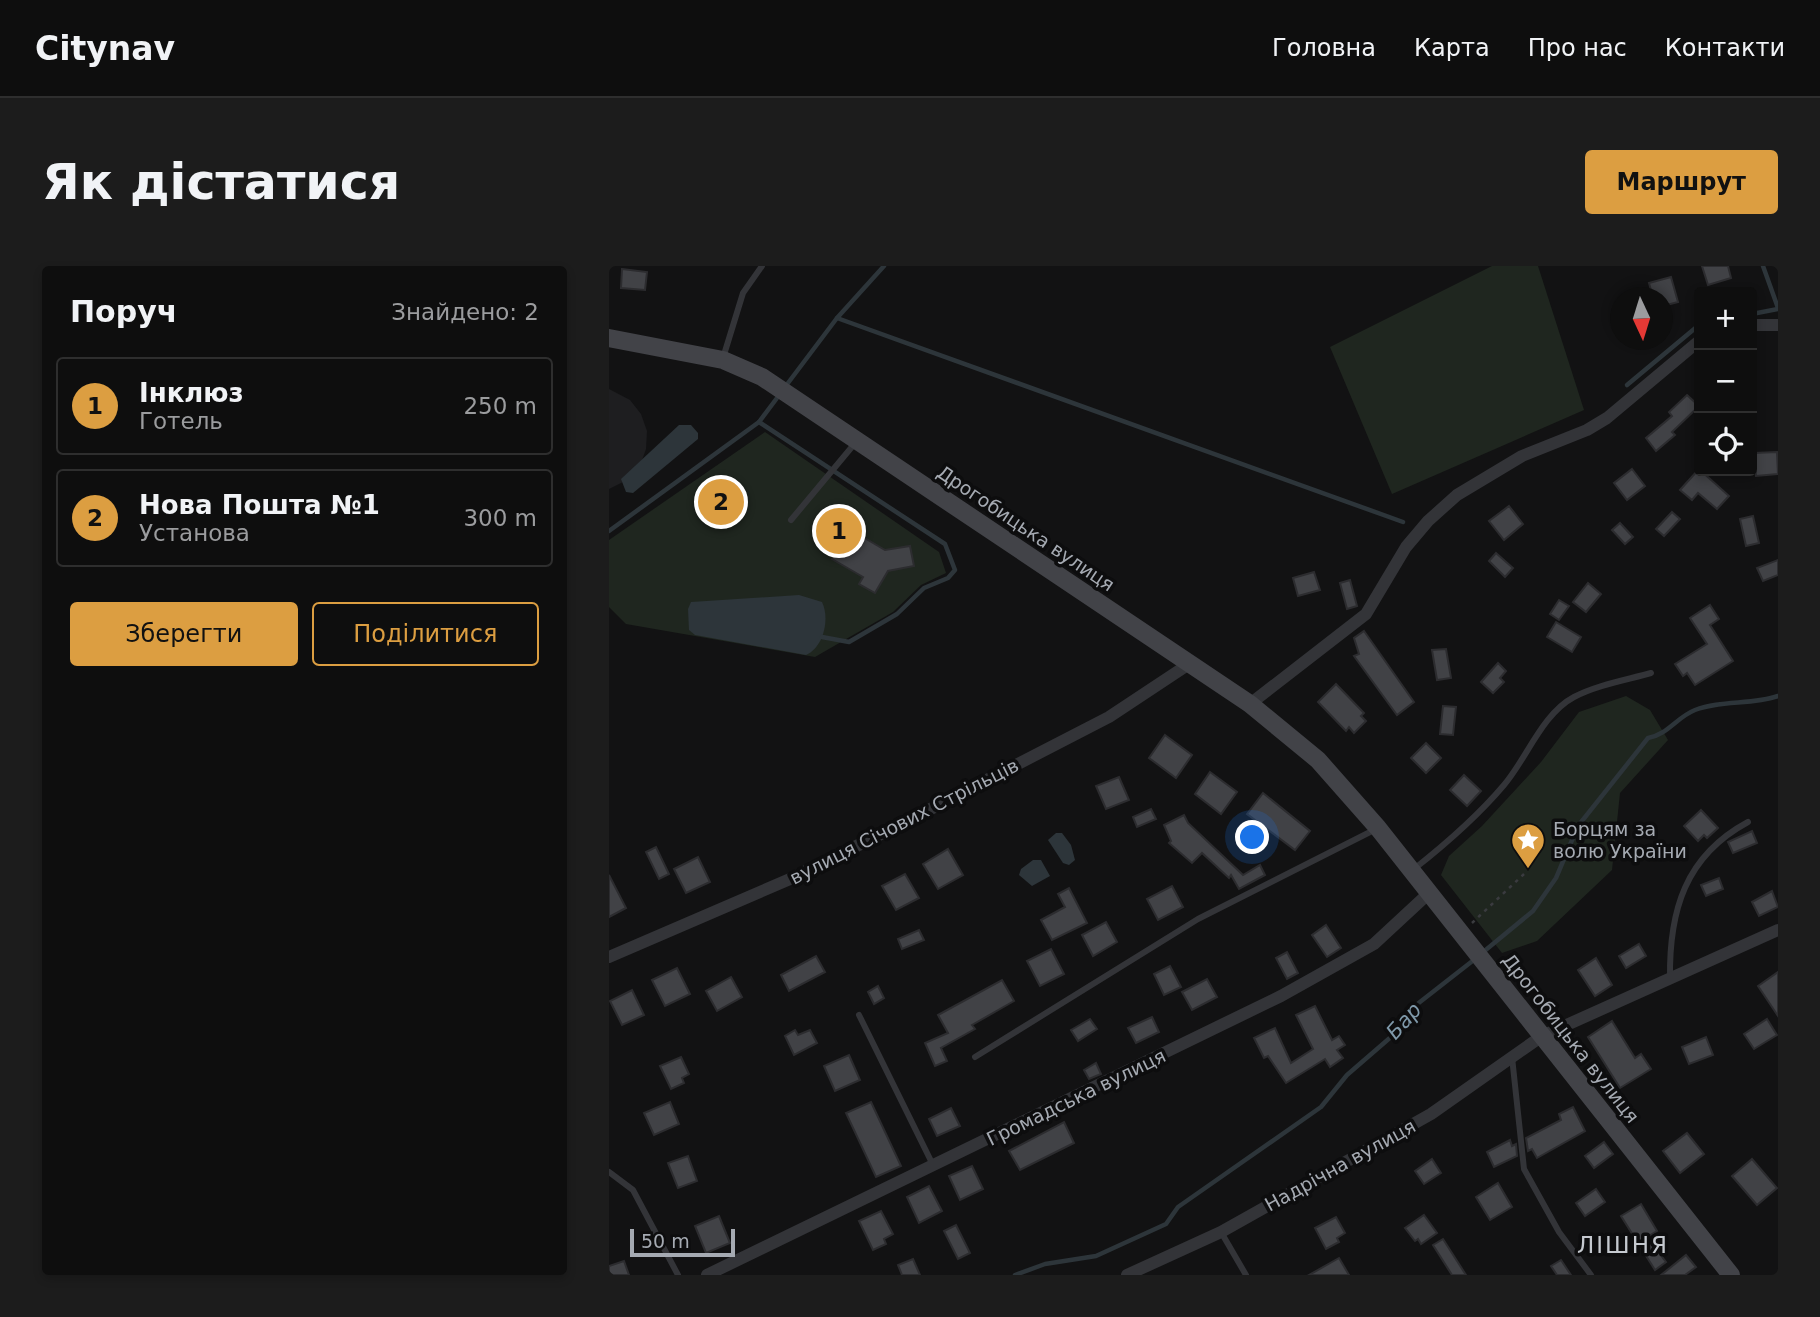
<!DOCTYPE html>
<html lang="uk">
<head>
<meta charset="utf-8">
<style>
	body { margin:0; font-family:"DejaVu Sans",sans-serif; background:#1c1c1c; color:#f1f3f6 }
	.controls { position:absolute; right:21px; top:21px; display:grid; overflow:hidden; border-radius:7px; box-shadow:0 4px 10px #0003 }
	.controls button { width:63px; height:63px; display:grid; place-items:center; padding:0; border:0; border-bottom:2px solid #2e2e2e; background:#0e0e0e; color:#f1f3f6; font:35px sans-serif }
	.compass { position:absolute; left:1001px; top:21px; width:63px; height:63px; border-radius:50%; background:#0e0e0e; box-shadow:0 4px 10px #0003; rotate:176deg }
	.scale { position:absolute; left:21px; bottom:18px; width:105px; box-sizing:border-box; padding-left:7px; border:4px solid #a5aab2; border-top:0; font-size:19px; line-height:24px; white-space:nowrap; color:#a5aab2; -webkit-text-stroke:5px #0d0d0e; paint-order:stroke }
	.you { position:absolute; left:644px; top:572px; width:24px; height:24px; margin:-18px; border:5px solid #fff; border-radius:50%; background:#1a73e8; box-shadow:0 0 0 10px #1a73e833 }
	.badge { display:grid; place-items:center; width:46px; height:46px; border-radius:50%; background:#dc9e41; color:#111; font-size:23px; font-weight:700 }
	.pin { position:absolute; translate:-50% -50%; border:4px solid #fff; box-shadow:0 2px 7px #0006 }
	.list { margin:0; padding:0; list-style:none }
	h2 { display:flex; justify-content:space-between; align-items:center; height:91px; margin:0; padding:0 28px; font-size:30px }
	h2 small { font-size:23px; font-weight:400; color:#9b9c9e }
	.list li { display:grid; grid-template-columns:46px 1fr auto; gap:21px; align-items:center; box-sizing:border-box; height:98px; margin:0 14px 14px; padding:0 14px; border:2px solid #2e2e2e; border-radius:7px }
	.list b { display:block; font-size:26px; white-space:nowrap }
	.list p { margin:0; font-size:23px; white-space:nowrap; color:#9b9c9e }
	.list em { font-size:23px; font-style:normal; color:#9b9c9e }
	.actions { display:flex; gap:14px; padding:21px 28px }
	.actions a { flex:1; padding:16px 0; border:2px solid #dc9e41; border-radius:7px; text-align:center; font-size:24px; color:#dc9e41 }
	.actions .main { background:#dc9e41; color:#111 }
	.icon { flex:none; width:38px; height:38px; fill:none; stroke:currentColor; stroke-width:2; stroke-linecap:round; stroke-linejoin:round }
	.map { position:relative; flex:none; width:1169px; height:1009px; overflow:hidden; border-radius:7px }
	header { display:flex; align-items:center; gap:42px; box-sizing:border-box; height:98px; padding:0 35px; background:#0e0e0e; border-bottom:2px solid #2e2e2e }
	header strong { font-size:33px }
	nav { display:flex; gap:38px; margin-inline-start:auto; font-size:24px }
	.intro { display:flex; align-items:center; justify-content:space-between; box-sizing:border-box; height:168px; padding:0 42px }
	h1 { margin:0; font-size:49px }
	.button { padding:18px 32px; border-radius:7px; background:#dc9e41; color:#111; font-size:24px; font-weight:700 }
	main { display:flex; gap:42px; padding:0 42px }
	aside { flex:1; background:#0e0e0e; border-radius:7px; box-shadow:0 4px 10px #0003 }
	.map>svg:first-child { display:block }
	.built { fill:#1e1e20 }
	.green { fill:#1f261f }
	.water { fill:#2d353a }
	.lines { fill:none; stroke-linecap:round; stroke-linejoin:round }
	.stream { stroke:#2d353a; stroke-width:4.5 }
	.building { fill:#414246; stroke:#2c2c2f; stroke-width:2 }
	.path { stroke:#3a3b3f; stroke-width:2.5; stroke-dasharray:3.5 5; stroke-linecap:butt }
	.lane { stroke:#333438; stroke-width:6 }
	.street { stroke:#333438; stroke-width:12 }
	.secondary { stroke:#424348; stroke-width:18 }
	.labels { text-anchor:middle; stroke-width:7; stroke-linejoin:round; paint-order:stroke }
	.street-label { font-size:19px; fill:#a5aab2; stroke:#0d0d0e }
	.poi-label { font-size:19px; fill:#a5aab2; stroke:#0d0d0e; text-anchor:start }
	.water-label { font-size:21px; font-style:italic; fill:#7f99aa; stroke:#0d0d0e }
	.quarter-label { font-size:23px; letter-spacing:2px; fill:#c5c9cf; stroke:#0d0d0e }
</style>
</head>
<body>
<header>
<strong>Citynav</strong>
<nav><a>Головна</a><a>Карта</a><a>Про нас</a><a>Контакти</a></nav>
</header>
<div class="intro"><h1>Як дістатися</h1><a class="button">Маршрут</a></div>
<main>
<aside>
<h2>Поруч<small>Знайдено: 2</small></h2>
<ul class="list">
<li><span class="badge">1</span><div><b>Інклюз</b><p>Готель</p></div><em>250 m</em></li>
<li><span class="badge">2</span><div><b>Нова Пошта №1</b><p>Установа</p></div><em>300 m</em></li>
</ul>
<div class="actions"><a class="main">Зберегти</a><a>Поділитися</a></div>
</aside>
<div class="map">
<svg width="1169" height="1009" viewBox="0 0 1169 1009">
	<rect width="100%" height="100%" fill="#121213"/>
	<path class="built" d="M0,123L21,134L32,148L38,165L37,183L31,200L20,213L0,223Z"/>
	<g class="green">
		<path d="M883,0H929L975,144L783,228L721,81Z"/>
		<path d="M156,166L330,286L337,307L312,319L284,346L206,391L17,358L0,341V274Z"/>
		<path d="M1017,430L1041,444L1059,474L1011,527L1003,604L928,675L893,687L832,609L840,590L873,560L932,496L970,446Z"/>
	</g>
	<g class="water">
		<path d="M70,159H82L89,167V173L24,227L17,226L12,213Z"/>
		<path d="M190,329L213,336C221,352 215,381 197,389L86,369L80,364L79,343L82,336Z"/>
		<path d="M447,567H453L462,579L466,594L460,599L454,597L439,574Z"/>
		<path d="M424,594H432L441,610L423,620L410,609L412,603Z"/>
	</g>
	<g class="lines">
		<g class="stream">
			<path d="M1154,0L1169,42"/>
			<path d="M1143,48L1169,43"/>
			<path d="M228,52L794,256"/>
			<path d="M1018,119L1090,59"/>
			<path d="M176,121L228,52L275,0"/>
			<path d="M150,156L336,278L346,304L339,312L315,322L288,348L240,376L213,371"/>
			<path d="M0,265L150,156L171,128"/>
			<path d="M873,687L924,645L947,612L969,560L1039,472C1058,469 1068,451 1086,444C1112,434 1143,439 1169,430"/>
			<path d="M406,1009L436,998L487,990L557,958L569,941L712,841L738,809L790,764L802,743L866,693"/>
		</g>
	</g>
	<g class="building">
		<path d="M1093,0H1119L1122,12L1099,19Z"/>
		<path d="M13,3L38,6L36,24L12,22Z"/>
		<path d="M1062,11L1069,36L1054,40V32H1044L1040,17Z"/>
		<path d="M1078,129L1090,140L1063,166L1066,169L1047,185L1037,172L1063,150L1060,146Z"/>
		<path d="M1168,186L1169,208L1147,210L1145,187Z"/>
		<path d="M1023,203L1036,220L1018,234L1005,217Z"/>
		<path d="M1090,203L1120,230L1108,243L1089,227L1083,234L1071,224Z"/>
		<path d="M105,214L131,246L117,258L91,226Z"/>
		<path d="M900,240L914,258L895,274L880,255Z"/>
		<path d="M1063,246L1071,253L1055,270L1047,263Z"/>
		<path d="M219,250L229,256L232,251L245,259L242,264L276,284L301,280L305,300L279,305L266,327L250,318L254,311L223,293L233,276L211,264Z"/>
		<path d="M1144,250L1150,277L1137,280L1131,253Z"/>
		<path d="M1011,257L1024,271L1016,278L1003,264Z"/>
		<path d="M887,287L904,302L896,311L880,295Z"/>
		<path d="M1169,294V309L1154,315L1148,302Z"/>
		<path d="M705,306L711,324L689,330L684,312Z"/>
		<path d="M741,314L748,340L738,343L731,317Z"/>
		<path d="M979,317L992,328L977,346L964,336Z"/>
		<path d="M950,334L960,340L950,354L941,348Z"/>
		<path d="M1101,339L1110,353L1101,359L1124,395L1086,419L1078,407L1074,410L1066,398L1098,378L1081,352Z"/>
		<path d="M947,356L972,371L963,386L938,371Z"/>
		<path d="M755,365L805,436L788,449L745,390L750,388L745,372Z"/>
		<path d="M837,383L842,412L828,414L823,384Z"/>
		<path d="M889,397L897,405L891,412L895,416L884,427L872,416Z"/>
		<path d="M727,418L755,447L752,450L757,455L745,467L740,461L737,465L709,436Z"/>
		<path d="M834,440L847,441L844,469L831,468Z"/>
		<path d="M556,469L583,489L567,512L540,492Z"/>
		<path d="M817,477L832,492L817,507L802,492Z"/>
		<path d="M601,506L628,526L612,548L586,528Z"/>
		<path d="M855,509L872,525L858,540L841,524Z"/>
		<path d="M510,511L520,534L497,543L487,520Z"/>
		<path d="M654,527L701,565L686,584L638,548Z"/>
		<path d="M542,543L547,553L528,561L524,551Z"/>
		<path d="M1092,544L1109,562L1098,572L1095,569L1089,575L1075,560Z"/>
		<path d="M575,549L579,557L634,609L651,599L656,609L630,623L622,609L620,612L593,587L583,597L560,577L562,575L555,559Z"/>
		<path d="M1143,565L1148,577L1124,587L1119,576Z"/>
		<path d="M47,581L60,608L50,613L37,586Z"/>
		<path d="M339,583L354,609L329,623L314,598Z"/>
		<path d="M89,591L101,616L77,627L65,603Z"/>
		<path d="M296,608L310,632L287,644L273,620Z"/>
		<path d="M0,609L17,642L0,651Z"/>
		<path d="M1110,612L1114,623L1097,630L1092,619Z"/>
		<path d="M563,620L574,641L549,654L538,633Z"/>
		<path d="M460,622L478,657L443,674L432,654L456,641L449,628Z"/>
		<path d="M1163,625L1169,641L1150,650L1143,636Z"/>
		<path d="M497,656L508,676L484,690L473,669Z"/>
		<path d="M717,659L732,682L718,691L703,669Z"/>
		<path d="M310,664L315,674L293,683L289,673Z"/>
		<path d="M1030,678L1037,690L1017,702L1010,690Z"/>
		<path d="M442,683L455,708L431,720L418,695Z"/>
		<path d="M678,686L689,707L678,713L667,692Z"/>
		<path d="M207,690L216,706L180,725L172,709Z"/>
		<path d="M987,692L1003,719L986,730L969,704Z"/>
		<path d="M561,700L572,721L555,729L545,708Z"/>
		<path d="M68,702L81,728L56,740L43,714Z"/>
		<path d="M1169,706V750L1149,720Z"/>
		<path d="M122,711L133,731L108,745L97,725Z"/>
		<path d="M598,713L608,731L583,744L573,726Z"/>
		<path d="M393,714L405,735L363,759L366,763L332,782L338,795L326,800L316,777L339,767L329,749Z"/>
		<path d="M269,720L275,732L265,738L259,726Z"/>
		<path d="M23,724L35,749L13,759L1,735Z"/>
		<path d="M706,740L723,774L730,770L736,779L728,784L734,792L721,801L716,793L677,817L659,790L655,792L645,772L666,762L682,797L704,783L687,749Z"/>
		<path d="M543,751L550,766L527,777L519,762Z"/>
		<path d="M481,753L488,763L469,775L462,764Z"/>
		<path d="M1158,753L1168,769L1145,783L1135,768Z"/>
		<path d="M1003,755L1026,792L1032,788L1042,803L1011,822L979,771Z"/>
		<path d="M186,764L189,769L201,764L208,777L185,789L176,770Z"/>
		<path d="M1097,771L1104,789L1080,798L1073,781Z"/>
		<path d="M240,789L251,814L226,825L215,800Z"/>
		<path d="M72,791L80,808L73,812L75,817L62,823L51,800Z"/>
		<path d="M487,797L492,808L480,813L475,804Z"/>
		<path d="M61,836L70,858L45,869L35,847Z"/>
		<path d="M262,836L292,900L267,911L237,847Z"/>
		<path d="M964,841L976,865L928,892L923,883L919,885L917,872L952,854L950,848Z"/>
		<path d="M342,842L351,860L328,870L320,853Z"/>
		<path d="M455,856L465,877L411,904L400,885Z"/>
		<path d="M1078,867L1095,888L1071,907L1054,885Z"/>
		<path d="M901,874L903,880L907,878L908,890L885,901L878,886Z"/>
		<path d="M995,876L1004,888L985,902L976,890Z"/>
		<path d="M79,890L88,915L69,922L59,897Z"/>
		<path d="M823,893L832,907L815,918L806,905Z"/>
		<path d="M1143,893L1168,922L1148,939L1123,910Z"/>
		<path d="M363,900L374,923L351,934L340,910Z"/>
		<path d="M889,917L903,941L881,954L867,931Z"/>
		<path d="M320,920L333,945L310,957L298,931Z"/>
		<path d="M987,923L996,936L976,950L967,937Z"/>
		<path d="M1032,938L1048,965L1038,971L1057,996L1046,1004L1012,950Z"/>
		<path d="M272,945L284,968L275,973L277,978L264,984L250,955Z"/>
		<path d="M815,949L828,967L812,978L809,973L806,975L796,962Z"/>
		<path d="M110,950L121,977L97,987L86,960Z"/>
		<path d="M727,951L736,967L728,972L730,976L717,983L706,962Z"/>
		<path d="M347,959L361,987L349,993L335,965Z"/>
		<path d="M834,973L857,1009H843L824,979Z"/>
		<path d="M1077,989L1087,1001L1076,1009H1052Z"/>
		<path d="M730,992L740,1009H700Z"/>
		<path d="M304,993L311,1009H293L289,999Z"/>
		<path d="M952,994L962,1009H948L942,1000Z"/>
		<path d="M15,995L20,1009H0V1000Z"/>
	</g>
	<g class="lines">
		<path class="path" d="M863,657L915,608"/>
		<g class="lane">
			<path d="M114,92L134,27L153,0"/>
			<path d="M182,254L247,176"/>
			<path d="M805,603C838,577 868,551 895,519C918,492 933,448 965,431C988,419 1017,414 1042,407"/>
			<path d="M1061,713C1060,645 1076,590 1139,556"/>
			<path d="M250,749L324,899"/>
			<path d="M366,791L589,653L767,563"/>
			<path d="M903,791L915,903L950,966L982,1009"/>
			<path d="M0,906L24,924L69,1009"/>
			<path d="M612,966L637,1009"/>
		</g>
		<g class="street">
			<path d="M1143,59H1169"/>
			<path d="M641,438L757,348L797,281L819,255L848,229L913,190L978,164L998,152L1090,75"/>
			<path d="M0,691L181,613L304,552L500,451L580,398"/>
			<path d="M98,1009L672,730L765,678L820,627"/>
			<path d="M518,1009L612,966L822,848L933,770L1169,664"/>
		</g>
		<path class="secondary" d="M0,72L114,94L153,111L641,438L709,494L769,562L1122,1009"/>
	</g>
	<defs>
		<g id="sight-pin" transform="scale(1.75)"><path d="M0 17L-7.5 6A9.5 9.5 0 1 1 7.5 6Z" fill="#dc9e41" stroke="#0d0d0e"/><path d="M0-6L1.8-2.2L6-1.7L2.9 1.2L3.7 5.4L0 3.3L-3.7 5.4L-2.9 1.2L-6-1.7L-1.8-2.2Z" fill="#fff"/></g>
	</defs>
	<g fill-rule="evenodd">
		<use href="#sight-pin" x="919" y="574"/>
	</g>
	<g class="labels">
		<g class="street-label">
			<text transform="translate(417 262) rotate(34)" y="7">Дрогобицька вулиця</text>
			<text transform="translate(295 555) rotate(-27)" y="7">вулиця Січових Стрільців</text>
			<text transform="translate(962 772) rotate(52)" y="7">Дрогобицька вулиця</text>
			<text transform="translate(467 831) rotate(-26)" y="7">Громадська вулиця</text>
			<text transform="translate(731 899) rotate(-29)" y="7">Надрічна вулиця</text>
		</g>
		<g class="poi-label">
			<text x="944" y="570">Борцям за<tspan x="944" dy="22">волю України</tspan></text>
		</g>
		<g class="water-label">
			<text transform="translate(795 755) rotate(-48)" y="7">Бар</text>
		</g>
		<g class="quarter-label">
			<text x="1014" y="987">ЛІШНЯ</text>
		</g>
	</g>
</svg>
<div class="controls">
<button>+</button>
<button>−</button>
<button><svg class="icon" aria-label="locate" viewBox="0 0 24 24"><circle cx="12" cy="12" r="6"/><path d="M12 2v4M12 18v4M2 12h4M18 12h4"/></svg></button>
</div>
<svg class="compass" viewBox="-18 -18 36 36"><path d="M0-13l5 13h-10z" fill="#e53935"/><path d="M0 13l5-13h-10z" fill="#9b9c9e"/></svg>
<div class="scale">50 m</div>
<div class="you"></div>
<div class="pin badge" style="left:230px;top:265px">1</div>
<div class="pin badge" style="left:112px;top:236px">2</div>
</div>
</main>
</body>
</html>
